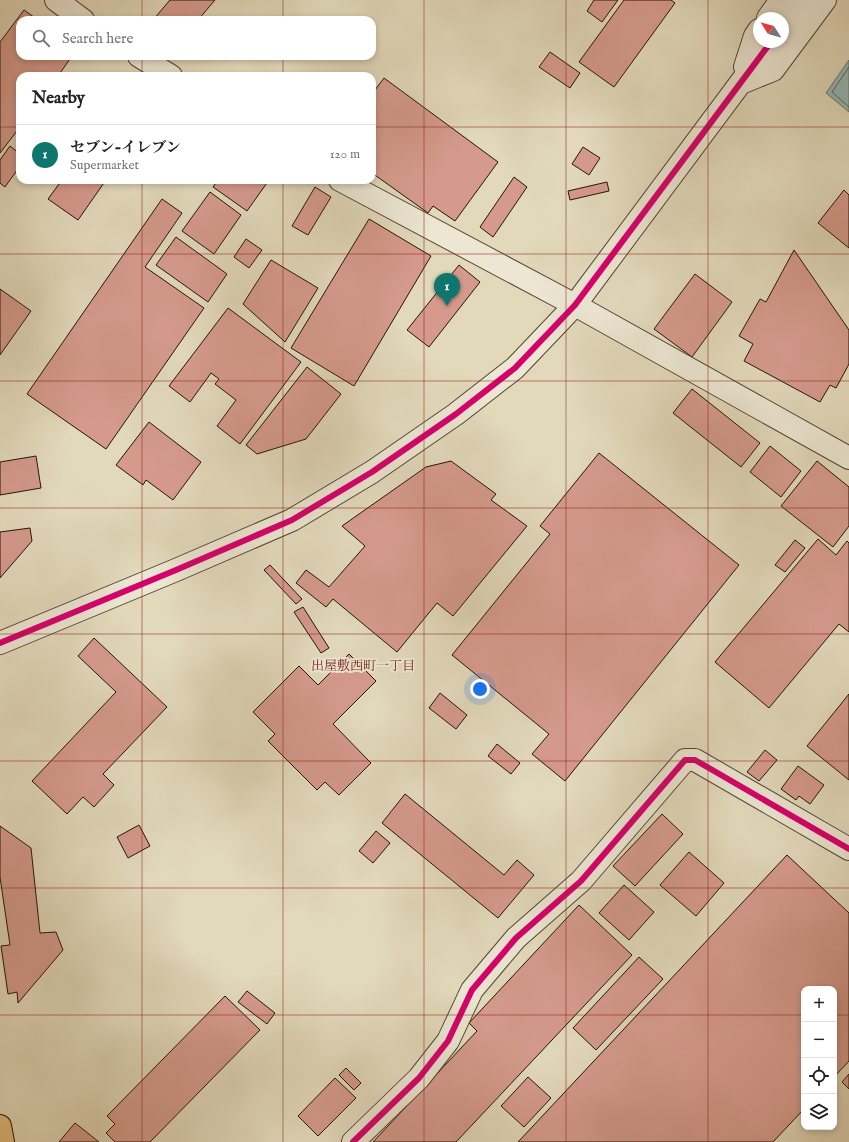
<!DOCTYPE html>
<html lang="en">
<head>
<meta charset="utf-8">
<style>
	body { margin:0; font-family:"IM FELL English","Noto Serif JP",serif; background:#f6f6f6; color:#222 }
	.controls { position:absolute; right:12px; bottom:12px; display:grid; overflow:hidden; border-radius:8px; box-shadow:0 2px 6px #0003 }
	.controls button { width:36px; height:36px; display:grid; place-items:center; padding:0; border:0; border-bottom:1px solid #e0e0e0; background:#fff; color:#222; font:20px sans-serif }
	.compass { position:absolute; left:753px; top:12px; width:36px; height:36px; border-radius:50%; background:#fff; box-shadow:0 2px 6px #0003; rotate:306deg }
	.you { position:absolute; left:480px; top:689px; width:14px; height:14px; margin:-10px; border:3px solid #fff; border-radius:50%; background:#1a73e8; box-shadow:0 0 0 6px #1a73e833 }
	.badge { display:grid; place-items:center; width:26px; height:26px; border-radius:50%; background:#0f766e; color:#fff; font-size:13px; font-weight:700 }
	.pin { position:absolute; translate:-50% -33px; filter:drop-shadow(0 1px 2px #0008) }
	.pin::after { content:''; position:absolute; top:21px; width:14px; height:12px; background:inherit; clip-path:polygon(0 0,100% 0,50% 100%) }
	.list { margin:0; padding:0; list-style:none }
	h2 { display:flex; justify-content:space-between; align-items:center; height:52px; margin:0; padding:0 16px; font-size:17px }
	h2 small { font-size:13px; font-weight:400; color:#767676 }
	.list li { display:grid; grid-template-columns:26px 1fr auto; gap:12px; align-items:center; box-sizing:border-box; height:60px; padding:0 16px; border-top:1px solid #e0e0e0 }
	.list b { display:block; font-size:15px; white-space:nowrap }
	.list p { margin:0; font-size:13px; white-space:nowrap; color:#767676 }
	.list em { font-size:13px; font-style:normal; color:#767676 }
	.icon { flex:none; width:22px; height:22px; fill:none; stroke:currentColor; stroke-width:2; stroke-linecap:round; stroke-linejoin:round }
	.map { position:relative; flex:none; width:849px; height:1142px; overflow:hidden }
	.search { position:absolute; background:#fff; box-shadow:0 2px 6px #0003; left:16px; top:16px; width:360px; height:44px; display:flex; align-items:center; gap:10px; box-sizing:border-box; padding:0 14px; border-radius:12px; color:#767676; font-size:15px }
	.panel { position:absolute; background:#fff; box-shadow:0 2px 6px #0003; left:16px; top:72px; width:360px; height:112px; border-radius:12px }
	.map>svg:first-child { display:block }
	.water { fill:#96b9b7; stroke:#68776f }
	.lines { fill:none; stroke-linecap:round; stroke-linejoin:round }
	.shore { stroke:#5c675e; stroke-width:1 }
	.building { fill:#d59a8c; stroke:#221504 }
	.minor-casing { stroke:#524632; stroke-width:24 }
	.tertiary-casing { stroke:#524632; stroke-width:24 }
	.trunk-casing { stroke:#221504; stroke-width:24 }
	.minor { stroke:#ece6d3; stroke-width:22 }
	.tertiary { stroke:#ece6d3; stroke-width:22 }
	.trunk { stroke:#e1bc7e; stroke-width:22 }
	.cycleway-casing { stroke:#ece6d3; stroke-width:8 }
	.cycleway { stroke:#d6006c; stroke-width:6 }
	.grid { fill:none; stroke:#8f2418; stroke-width:1; stroke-opacity:0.55 }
	.labels { text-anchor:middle; stroke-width:4; stroke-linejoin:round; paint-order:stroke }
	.neighbourhood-label { font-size:13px; fill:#7a1f14; stroke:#ece6d3 }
</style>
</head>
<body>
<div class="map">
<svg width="849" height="1142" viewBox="0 0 849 1142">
	<rect width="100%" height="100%" fill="#e2d9bb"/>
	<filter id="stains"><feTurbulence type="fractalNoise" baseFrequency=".005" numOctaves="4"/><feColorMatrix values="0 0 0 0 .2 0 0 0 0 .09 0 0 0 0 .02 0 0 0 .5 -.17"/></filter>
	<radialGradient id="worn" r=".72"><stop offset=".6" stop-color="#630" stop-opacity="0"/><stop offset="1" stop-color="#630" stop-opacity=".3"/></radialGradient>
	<path class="water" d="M849,60V112L826,93Z"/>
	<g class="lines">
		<path class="shore" d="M849,67L832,92L849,107"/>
	</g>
	<g class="building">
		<path d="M170,0H215L198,20H153Z"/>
		<path d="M594,0H618L602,22L587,11Z"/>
		<path d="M624,0H671L675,3L614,87L579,62Z"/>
		<path d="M24,10L38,20H20V56H72L58,76H20V127L0,153V42Z"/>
		<path d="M550,52L580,73L570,88L539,67Z"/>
		<path d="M384,78L498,162L455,221L433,206L428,213L372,173V94Z"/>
		<path d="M10,146L20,154V166L5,187L0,183V160Z"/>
		<path d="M583,147L600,158L589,175L572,164Z"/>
		<path d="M514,177L527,187L493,237L480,227Z"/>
		<path d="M62,180H106L78,220L48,199Z"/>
		<path d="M218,180H269L247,211L213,187Z"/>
		<path d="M607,182L609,191L570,200L568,191Z"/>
		<path d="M315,187L331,197L308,235L292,226Z"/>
		<path d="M844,190L849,195V248L818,223Z"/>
		<path d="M210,192L241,215L214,254L182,231Z"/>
		<path d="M162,199L182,213L145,267L204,308L106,449L27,394Z"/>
		<path d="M369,219L431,256L354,386L291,348Z"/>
		<path d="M176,237L227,274L208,302L156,265Z"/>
		<path d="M246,239L262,250L249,268L234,257Z"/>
		<path d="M794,250L849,330V364L836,388L830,385L820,402L744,361L753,344L739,336L760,299L766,302Z"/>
		<path d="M271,260L318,288L285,342L243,304Z"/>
		<path d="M459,265L480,282L429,347L407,330Z"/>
		<path d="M695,274L732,302L692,357L654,329Z"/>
		<path d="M0,289L31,311L0,355Z"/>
		<path d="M228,308L301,362L240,444L217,426L236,400L215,384L219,379L211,373L190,402L169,386Z"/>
		<path d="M307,367L341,394L306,439L257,454L246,445Z"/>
		<path d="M692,389L760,443L741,467L673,413Z"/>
		<path d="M149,422L201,462L173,500L146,480L143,485L116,465Z"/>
		<path d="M770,446L801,471L781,497L750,472Z"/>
		<path d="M599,453L739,565L565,781L532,754L549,734L452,655L550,534L540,526Z"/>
		<path d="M36,456L41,488L0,495V462Z"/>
		<path d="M451,461L496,494L491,500L527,526L453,616L437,603L397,652L333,599L326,607L296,583L306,570L329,587L365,546L342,526L426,467Z"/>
		<path d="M817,461L849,487V526L833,547L781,506Z"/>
		<path d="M30,528L32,541L0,578V532Z"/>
		<path d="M818,539L836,555L847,541L849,543V632L839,624L769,708L715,662Z"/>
		<path d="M795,540L805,548L785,572L775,565Z"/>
		<path d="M270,565L302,599L296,604L264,570Z"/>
		<path d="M303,607L329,648L321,653L294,612Z"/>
		<path d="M94,638L167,707L103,774L114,785L94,807L83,797L67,814L32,781L116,692L78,656Z"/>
		<path d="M349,654L376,681L333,724L371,763L339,795L325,782L317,790L268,741L275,734L253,712L299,666L318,685Z"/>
		<path d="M440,693L467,715L456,729L429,708Z"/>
		<path d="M849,694V780L807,746Z"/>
		<path d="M497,744L520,763L511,774L488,756Z"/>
		<path d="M765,750L777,760L759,781L747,772Z"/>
		<path d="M798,766L824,785L810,804L799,796L796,800L781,789Z"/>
		<path d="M405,794L504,875L517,860L534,875L498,918L382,823Z"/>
		<path d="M662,814L683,834L635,886L613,866Z"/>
		<path d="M139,825L150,846L128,858L117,837Z"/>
		<path d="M0,826L31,848L40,933L56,932L63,950L18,1003L17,992L8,994L1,946L10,945L0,877Z"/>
		<path d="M376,831L390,843L373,863L359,851Z"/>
		<path d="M689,852L724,883L696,916L660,885Z"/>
		<path d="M787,855L849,913V1061L834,1077V989H804V1109L773,1142H518Z"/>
		<path d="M624,885L654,912L629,940L599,913Z"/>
		<path d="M579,905L632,955L456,1142H373L477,1031L469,1023Z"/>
		<path d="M639,957L663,979L596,1050L573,1028Z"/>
		<path d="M247,991L275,1013L267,1024L238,1002Z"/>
		<path d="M225,996L260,1030L150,1142H115L106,1133L115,1124L107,1116Z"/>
		<path d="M346,1068L361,1083L354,1090L339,1075Z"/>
		<path d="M849,1074V1089L842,1082Z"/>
		<path d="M528,1077L551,1098L524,1127L501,1106Z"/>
		<path d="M335,1078L356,1098L318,1136L298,1116Z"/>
		<path d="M75,1123L99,1142H59Z"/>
	</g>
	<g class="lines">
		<g class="minor-casing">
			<g id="minor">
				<path d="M56,0L83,20"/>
				<path d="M139,56L171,76"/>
				<path d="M340,180L575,305L849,458"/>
				<path d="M353,1142L419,1078L448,1041L472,990L516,938L581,881L685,760H695L849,849"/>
			</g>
		</g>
		<g class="tertiary-casing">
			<g id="tertiary">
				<path d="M768,18L781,0"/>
				<path d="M783,25L802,0"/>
				<path d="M745,67L755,36L759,30"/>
				<path d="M741,83L773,70L825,0"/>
				<path d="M0,643L176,570L292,520L372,472L456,414L515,368L575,305L771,42"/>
			</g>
		</g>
		<g class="trunk-casing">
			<path id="trunk" d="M0,1126L3,1142"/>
		</g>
		<use href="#minor" class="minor"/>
		<use href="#tertiary" class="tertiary"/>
		<use href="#trunk" class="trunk"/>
		<g class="cycleway-casing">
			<g id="cycleway">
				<path d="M0,643L176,570L292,520L372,472L456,414L515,368L575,305L771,42"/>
				<path d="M353,1142L419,1078L448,1041L472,990L516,938L581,881L685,760H695L849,849"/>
			</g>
		</g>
		<use href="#cycleway" class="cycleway"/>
	</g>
	<path class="grid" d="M142,0V20M283,0V20M424,0V1142M566,0V1142M708,0V1142M142,56V76M283,56V76M0,127H20M372,127H849M142,180V1142M283,180V1142M0,254H849M0,381H849M0,508H849M0,634H849M0,761H849M0,888H849M0,1015H804M834,1015H849"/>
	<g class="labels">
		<g class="neighbourhood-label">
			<text x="363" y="670">出屋敷西町一丁目</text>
		</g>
	</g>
	<rect width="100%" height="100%" filter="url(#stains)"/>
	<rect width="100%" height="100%" fill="url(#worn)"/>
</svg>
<div class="controls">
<button>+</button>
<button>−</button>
<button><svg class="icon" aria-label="locate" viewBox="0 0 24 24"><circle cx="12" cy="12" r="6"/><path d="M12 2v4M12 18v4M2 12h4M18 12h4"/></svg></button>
<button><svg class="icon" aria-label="layers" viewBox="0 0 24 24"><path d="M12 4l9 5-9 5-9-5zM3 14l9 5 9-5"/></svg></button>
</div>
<svg class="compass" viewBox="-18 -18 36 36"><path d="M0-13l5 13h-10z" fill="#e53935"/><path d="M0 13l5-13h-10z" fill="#767676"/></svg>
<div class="you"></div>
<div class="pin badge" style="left:447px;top:306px">1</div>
<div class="search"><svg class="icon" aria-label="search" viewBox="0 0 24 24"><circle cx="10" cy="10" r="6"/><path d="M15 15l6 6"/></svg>Search here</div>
<section class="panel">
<h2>Nearby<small></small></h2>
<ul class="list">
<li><span class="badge">1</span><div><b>セブン-イレブン</b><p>Supermarket</p></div><em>120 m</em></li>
</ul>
</section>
</div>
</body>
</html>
